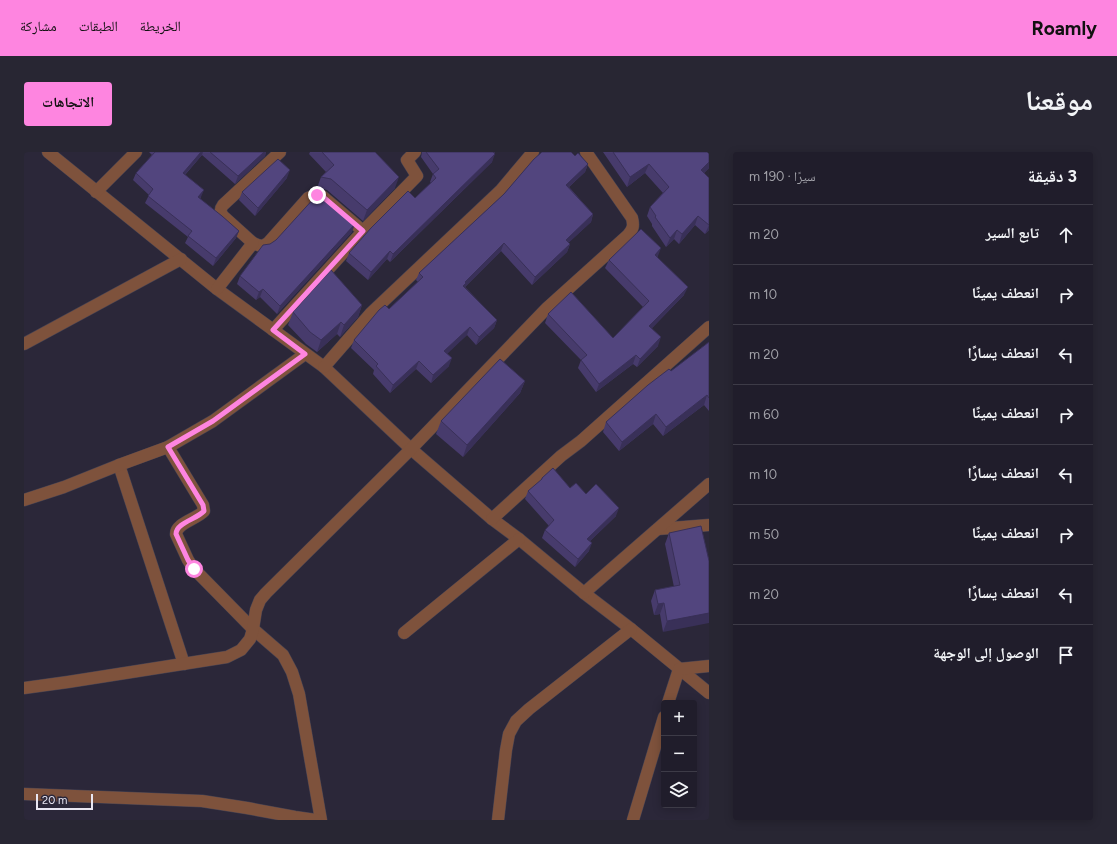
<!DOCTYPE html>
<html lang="ar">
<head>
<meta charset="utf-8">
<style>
	body { margin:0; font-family:Figtree,"Noto Naskh Arabic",sans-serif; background:#282633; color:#f1f3f6; direction:rtl }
	.controls { position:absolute; right:12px; bottom:12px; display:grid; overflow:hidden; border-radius:4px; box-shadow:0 2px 10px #0003 }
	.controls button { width:36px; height:36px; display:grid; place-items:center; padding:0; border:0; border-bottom:1px solid #3d3b47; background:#201d2b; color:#f1f3f6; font:20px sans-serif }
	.scale { position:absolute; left:12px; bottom:10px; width:57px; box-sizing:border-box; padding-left:4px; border:2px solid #e8e6f2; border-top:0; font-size:11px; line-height:14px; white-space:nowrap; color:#e8e6f2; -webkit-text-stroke:3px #2b2739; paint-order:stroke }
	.stop { position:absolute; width:12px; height:12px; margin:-9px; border:3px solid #fe85e0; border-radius:50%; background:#fff }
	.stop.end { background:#fe85e0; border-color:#fff; box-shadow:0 1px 4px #0008 }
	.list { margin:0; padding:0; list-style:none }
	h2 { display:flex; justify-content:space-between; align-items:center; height:52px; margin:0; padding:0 16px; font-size:17px }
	h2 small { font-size:13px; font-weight:400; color:#a2a2a9 }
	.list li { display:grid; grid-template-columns:26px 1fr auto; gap:12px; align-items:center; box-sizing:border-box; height:60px; padding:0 16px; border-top:1px solid #3d3b47 }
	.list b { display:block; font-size:15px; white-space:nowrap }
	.list em { font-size:13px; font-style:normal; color:#a2a2a9 }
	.icon { flex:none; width:22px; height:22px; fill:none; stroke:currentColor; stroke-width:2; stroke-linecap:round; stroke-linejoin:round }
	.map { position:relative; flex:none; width:685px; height:668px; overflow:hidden; direction:ltr; border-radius:4px }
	header { display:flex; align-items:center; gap:24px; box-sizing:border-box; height:56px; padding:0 20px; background:#fe85e0; color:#111 }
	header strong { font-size:19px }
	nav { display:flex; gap:22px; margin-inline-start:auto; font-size:14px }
	.intro { display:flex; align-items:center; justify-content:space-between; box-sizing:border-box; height:96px; padding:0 24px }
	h1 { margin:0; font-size:28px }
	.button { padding:10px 18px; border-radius:4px; background:#fe85e0; color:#111; font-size:14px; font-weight:700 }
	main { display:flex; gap:24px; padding:0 24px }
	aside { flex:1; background:#201d2b; border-radius:4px; box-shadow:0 2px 10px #0003 }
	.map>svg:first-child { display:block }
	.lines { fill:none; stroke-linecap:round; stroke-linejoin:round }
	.minor-casing { stroke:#454253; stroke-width:13 }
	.minor { stroke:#7e523c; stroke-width:12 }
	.wall { fill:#473b6c }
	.shaded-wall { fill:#393058 }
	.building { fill:#52457e; stroke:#393058 }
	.route { stroke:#fe85e0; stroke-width:5 }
</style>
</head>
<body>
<header>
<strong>Roamly</strong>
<nav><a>الخريطة</a><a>الطبقات</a><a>مشاركة</a></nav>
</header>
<div class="intro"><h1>موقعنا</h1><a class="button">الاتجاهات</a></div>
<main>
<aside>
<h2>3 دقيقة<small>سيرًا · 190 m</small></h2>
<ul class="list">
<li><svg class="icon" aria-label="ahead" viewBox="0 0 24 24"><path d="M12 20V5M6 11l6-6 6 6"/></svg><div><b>تابع السير</b></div><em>20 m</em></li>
<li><svg class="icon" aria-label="right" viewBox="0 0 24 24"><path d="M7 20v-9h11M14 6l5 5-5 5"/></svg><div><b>انعطف يمينًا</b></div><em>10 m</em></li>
<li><svg class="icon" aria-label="left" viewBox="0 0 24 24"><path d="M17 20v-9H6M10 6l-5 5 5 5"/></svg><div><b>انعطف يسارًا</b></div><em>20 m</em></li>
<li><svg class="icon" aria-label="right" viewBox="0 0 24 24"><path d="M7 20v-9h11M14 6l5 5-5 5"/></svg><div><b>انعطف يمينًا</b></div><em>60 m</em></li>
<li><svg class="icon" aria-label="left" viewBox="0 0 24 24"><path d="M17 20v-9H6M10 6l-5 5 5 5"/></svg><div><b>انعطف يسارًا</b></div><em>10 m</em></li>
<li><svg class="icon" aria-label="right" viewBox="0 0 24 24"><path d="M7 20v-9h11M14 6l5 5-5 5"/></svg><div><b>انعطف يمينًا</b></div><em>50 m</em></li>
<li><svg class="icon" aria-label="left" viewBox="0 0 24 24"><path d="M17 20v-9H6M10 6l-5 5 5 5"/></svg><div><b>انعطف يسارًا</b></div><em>20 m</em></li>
<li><svg class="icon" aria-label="arrive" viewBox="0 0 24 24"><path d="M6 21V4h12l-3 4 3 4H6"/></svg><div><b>الوصول إلى الوجهة</b></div></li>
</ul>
</aside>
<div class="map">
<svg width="685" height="668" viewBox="0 0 685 668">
	<rect width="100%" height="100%" fill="#2b2739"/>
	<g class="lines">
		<g class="minor-casing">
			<g id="minor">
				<path d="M24,0L193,137L300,215L387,297L468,367L495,387L560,441L607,477L685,541"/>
				<path d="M72,40L112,0"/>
				<path d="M229,91C236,94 238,95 244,91L284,46C289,43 293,43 298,44L339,79"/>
				<path d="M193,137L229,91L199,64C196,60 196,57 199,53L256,0"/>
				<path d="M249,178L339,79L393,24L383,8L391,0"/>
				<path d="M0,192L157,107"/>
				<path d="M300,215L347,161L477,38L509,0"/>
				<path d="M144,295L179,353L180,359C173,367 152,371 152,382L164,408L170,417L229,477L259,503L268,520L275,542L297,668"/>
				<path d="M95,313L160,512"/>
				<path d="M0,348L40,335L95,313L144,295L189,269L281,202"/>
				<path d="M468,367L537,304L557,289L685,175"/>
				<path d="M634,377L685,373"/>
				<path d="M560,441L685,332"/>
				<path d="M380,481L495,387"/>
				<path d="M0,536L44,530L203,505L217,498L226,487L229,477L232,458L236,448L242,441L387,297L523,156L604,83C609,77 610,74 608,66L562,0"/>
				<path d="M644,551L655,517L685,514"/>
				<path d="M0,642L178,649L223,656L271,665L292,668"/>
				<path d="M474,668L482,598L485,582L492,569L505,557L607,477"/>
				<path d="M609,668L640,565"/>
			</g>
		</g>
		<use href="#minor" class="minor"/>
	</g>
	<g class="wall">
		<path d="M125,0H242L241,4L211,32L178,3L161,23L177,45L176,47L215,79L212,86L189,114L161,91L164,85L121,51L125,43L109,28L112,21L128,3Z"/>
		<path d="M286,0H351L371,36L339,69L303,38L293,36L297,25L302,20L285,2Z"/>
		<path d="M398,0H471L470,1L468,10L366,110L363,107L344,128L322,109L325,101L391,46L407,31L406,30L409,22L397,5Z"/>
		<path d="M579,0H685V16L680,21L685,26V78L681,82L671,73L655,92L650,87L642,95L628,74V72L623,64L626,55L639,41L621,21L603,35Z"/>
		<path d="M551,4L564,12L561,20L545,35L569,62L567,70L544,91L546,92L543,100L508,133L477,99L441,135L473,168L470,176L452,193L443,183L423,201L425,214L407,231L392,217L366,241L349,222L350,218L327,196L330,188L365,157L394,130L392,128L395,121L480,42L510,7Z"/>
		<path d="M263,26L231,64L215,48L218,40Z"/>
		<path d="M328,80L253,162L236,145L232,148L213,132L216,124Z"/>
		<path d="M634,104L633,105L660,143L628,176L634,194L613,215L609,212L572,240L554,216L557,208L521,171L524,162L589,186L619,155L581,116L585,108Z"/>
		<path d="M338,153L334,165L316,185L313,182L293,200L282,192L264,173L269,160Z"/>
		<path d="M685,190V259L680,253L639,284L629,272L595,299L579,280L582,270Z"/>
		<path d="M501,229L496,241L439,305L412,282L417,269Z"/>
		<path d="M518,326L546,336L562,342L592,364L566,389L565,399L551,415L518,386L521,378L525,374L501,347L504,339L517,329Z"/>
		<path d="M645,381L685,409L639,480L636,462L630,463L627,449L631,438L650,435L641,392Z"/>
	</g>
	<g class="shaded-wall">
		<path d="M177,0H179L178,3L156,28L159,21Z"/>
		<path d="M239,0H242L241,4L211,32L214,24Z"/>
		<path d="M471,2L468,10L366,110L369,102Z"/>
		<path d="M685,10V16L673,27L677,18Z"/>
		<path d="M564,12L561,20L539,40L542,33Z"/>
		<path d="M625,12L621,21L603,35L606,25Z"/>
		<path d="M266,18L263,26L231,64L234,56Z"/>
		<path d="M375,25L371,36L339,69L343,58Z"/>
		<path d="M180,38L177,45L171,53L174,45Z"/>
		<path d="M569,62L567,70L539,96L542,88Z"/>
		<path d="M674,64L671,73L655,92L658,82Z"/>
		<path d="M331,72L328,80L253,162L256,154Z"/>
		<path d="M685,73V78L681,82Z"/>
		<path d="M653,78L650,87L642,95L646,86Z"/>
		<path d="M215,79L212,86L189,114L192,106Z"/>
		<path d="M480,91L477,99L441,135L437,141L441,130Z"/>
		<path d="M546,92L543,100L508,133L511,125Z"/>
		<path d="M637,96L634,104L628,111L631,103Z"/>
		<path d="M366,99L363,107L344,128L347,120Z"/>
		<path d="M664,135L660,143L622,182L625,174Z"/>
		<path d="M239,137L236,145L232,148L235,140Z"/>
		<path d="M338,153L334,165L316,185L320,173Z"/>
		<path d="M473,168L470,176L452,193L455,185Z"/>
		<path d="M317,170L313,182L293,200L297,188Z"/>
		<path d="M446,175L443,183L418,207L420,199Z"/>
		<path d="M637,185L634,194L613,215L616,207Z"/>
		<path d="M612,203L609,212L572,240L575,232Z"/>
		<path d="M428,206L425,214L407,231L409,223Z"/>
		<path d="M395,209L392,217L366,241L369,233Z"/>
		<path d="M501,229L496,241L439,305L443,293Z"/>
		<path d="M683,243L680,253L639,284L642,275Z"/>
		<path d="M632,262L629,272L595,299L598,290Z"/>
		<path d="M595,356L592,364L560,395L563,387Z"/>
		<path d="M568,391L565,399L551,415L554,407Z"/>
		<path d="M640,451L636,462L630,463L634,452Z"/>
		<path d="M685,461V471L639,480L643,469Z"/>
	</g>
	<g class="building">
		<path d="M131,0H177L159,21L180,38L174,45L198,64L215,79L192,106L164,84L168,79L124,44L129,37L112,21Z"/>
		<path d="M186,0H240L214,24Z"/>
		<path d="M298,0H351L375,25L343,58L307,27L297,25L310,13Z"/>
		<path d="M402,0H469L471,2L369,102L366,99L347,120L325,101L347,76L384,39L391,46L412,26L409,22L415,17Z"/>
		<path d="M518,0H547L551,4L554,1L564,12L542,33L569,62L542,88L546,92L511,125L480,91L441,130L442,131L439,134L473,168L455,185L446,175L420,199L428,206L409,223L395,209L369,233L352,214L354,212L330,188L355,158L361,153L365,157L399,125L395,121L480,42L510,7Z"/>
		<path d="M589,0H685V10L677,18L685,26V73L674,64L658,82L653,78L646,86L631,65L632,64L626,55L645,35L625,12L606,25Z"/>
		<path d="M254,7L266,18L234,56L218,40Z"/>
		<path d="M298,43L331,72L256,154L239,137L235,140L216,124L239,93L246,92L252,88L292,44Z"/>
		<path d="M617,77L637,96L631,103L664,135L625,174L637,185L616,207L612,203L575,232L557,208L563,203L524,162L547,140L589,186L625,149L585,108Z"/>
		<path d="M307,118L338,153L320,173L317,170L297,188L286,180L269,160Z"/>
		<path d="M685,190V246L683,243L642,275L632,262L598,290L582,270L624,233L645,217L647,219Z"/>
		<path d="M476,207L501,229L443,293L417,269Z"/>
		<path d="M529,316L546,336L552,331L562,342L572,332L595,356L563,387L568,391L554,407L521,378L530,368L504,339L518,327V326Z"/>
		<path d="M677,374L685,409V461L643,469L640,451L634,452L631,438L656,433L645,381Z"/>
	</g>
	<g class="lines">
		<path class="route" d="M170,417L164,408L152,382C152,371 173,367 180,359L179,353L144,295L189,269L281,202L249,178L339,79L298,44L293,43"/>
	</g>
</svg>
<div class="controls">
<button>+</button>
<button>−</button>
<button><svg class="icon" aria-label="layers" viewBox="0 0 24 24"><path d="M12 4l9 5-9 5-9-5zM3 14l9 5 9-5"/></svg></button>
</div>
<div class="scale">20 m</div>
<div class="stop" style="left:170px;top:417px"></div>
<div class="stop end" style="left:293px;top:43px"></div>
</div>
</main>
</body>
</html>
